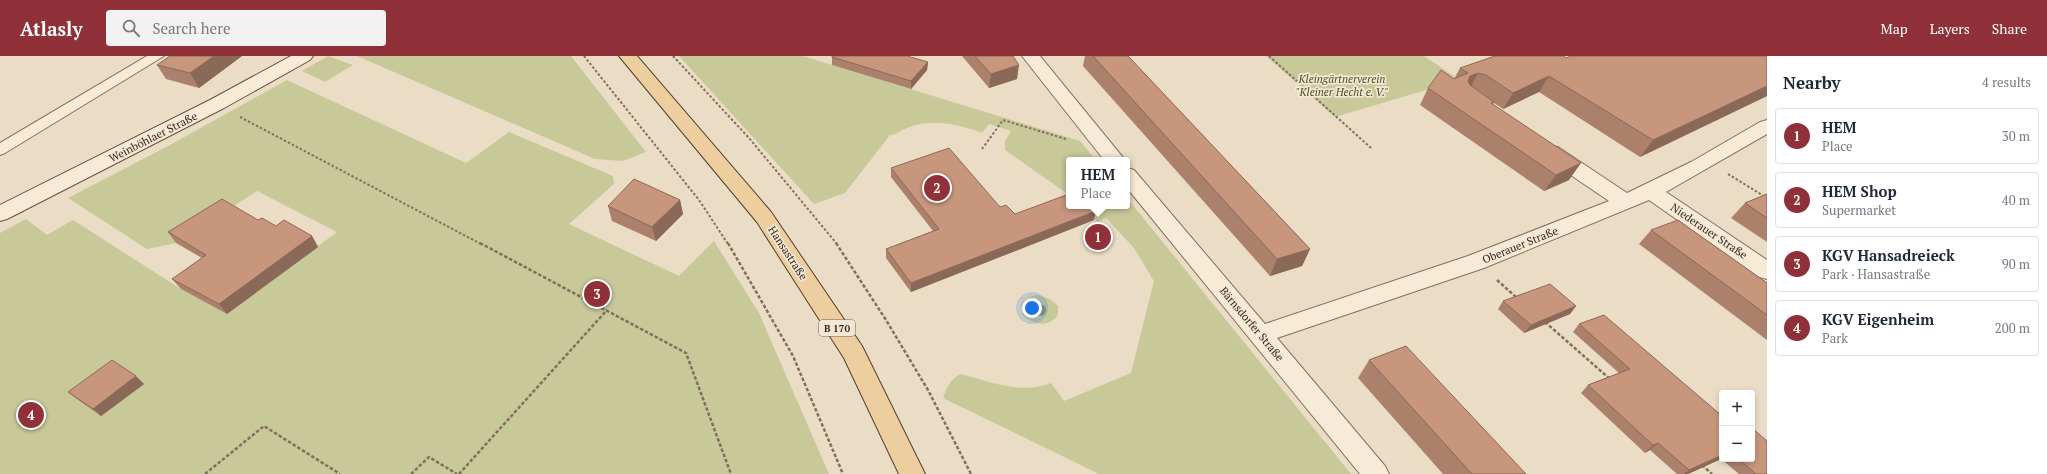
<!DOCTYPE html>
<html lang="en">
<head>
<meta charset="utf-8">
<style>
	body { margin:0; font-family:"PT Serif",serif; background:#f2f2f3; color:#1f2937 }
	.controls { position:absolute; right:12px; bottom:12px; display:grid; overflow:hidden; border-radius:4px; box-shadow:0 2px 6px #0003 }
	.controls button { width:36px; height:36px; display:grid; place-items:center; padding:0; border:0; border-bottom:1px solid #e0e1e3; background:#fff; color:#1f2937; font:20px sans-serif }
	.you { position:absolute; left:1032px; top:252px; width:14px; height:14px; margin:-10px; border:3px solid #fff; border-radius:50%; background:#1a73e8; box-shadow:0 0 0 6px #1a73e833 }
	.badge { display:grid; place-items:center; width:26px; height:26px; border-radius:50%; background:#903038; color:#fff; font-size:13px; font-weight:700 }
	.pin { position:absolute; translate:-50% -50%; border:2px solid #fff; box-shadow:0 1px 4px #0006 }
	.popup { position:absolute; left:1066px; top:101px; width:64px; height:52px; box-sizing:border-box; display:grid; place-content:center; border-radius:4px; background:#fff; filter:drop-shadow(0 1px 3px #0005); font-size:13px; white-space:nowrap; color:#747a83 }
	.popup b { font-size:15px; color:#1f2937 }
	.popup::after { content:''; position:absolute; left:50%; top:100%; margin-left:-8px; border:8px solid transparent; border-top-color:#fff }
	.list { margin:0; padding:0; list-style:none }
	h2 { display:flex; justify-content:space-between; align-items:center; height:52px; margin:0; padding:0 16px; font-size:17px }
	h2 small { font-size:13px; font-weight:400; color:#747a83 }
	.list li { display:grid; grid-template-columns:26px 1fr auto; gap:12px; align-items:center; box-sizing:border-box; height:56px; margin:0 8px 8px; padding:0 8px; border:1px solid #e0e1e3; border-radius:4px }
	.list b { display:block; font-size:15px; white-space:nowrap }
	.list p { margin:0; font-size:13px; white-space:nowrap; color:#747a83 }
	.list em { font-size:13px; font-style:normal; color:#747a83 }
	.icon { flex:none; width:22px; height:22px; fill:none; stroke:currentColor; stroke-width:2; stroke-linecap:round; stroke-linejoin:round }
	.map { position:relative; flex:none; width:1767px; height:418px; overflow:hidden }
	header { display:flex; align-items:center; gap:24px; box-sizing:border-box; height:56px; padding:0 20px; background:#903038; color:#fff }
	header strong { font-size:19px }
	nav { display:flex; gap:22px; margin-inline-start:auto; font-size:14px }
	.search { width:280px; height:36px; background:#f2f2f3; display:flex; align-items:center; gap:10px; box-sizing:border-box; padding:0 14px; border-radius:4px; color:#747a83; font-size:15px }
	main { display:flex }
	aside { flex:1; background:#fff }
	.map>svg:first-child { display:block }
	.green { fill:#c7c999 }
	.lines { fill:none; stroke-linecap:round; stroke-linejoin:round }
	.lane-casing { stroke:#856e5c; stroke-width:2 }
	.street-casing { stroke:#856e5c; stroke-width:2 }
	.secondary-casing { stroke:#67503f; stroke-width:2 }
	.primary-casing { stroke:#533d30; stroke-width:2 }
	.path-far1 { stroke:#856e5c; stroke-width:2; stroke-dasharray:2.5 2; stroke-linecap:butt }
	.path { stroke:#856e5c; stroke-width:2.5; stroke-dasharray:3.5 2; stroke-linecap:butt }
	.lane { fill:#f7ebd7; fill-rule:evenodd }
	.street { fill:#f7ebd7; fill-rule:evenodd }
	.secondary { fill:#f7ebd7; fill-rule:evenodd }
	.primary { fill:#ecce9f; fill-rule:evenodd }
	.tree { fill:#92906e }
	.wall { fill:#ab816c }
	.shaded-wall { fill:#8b6958 }
	.building { fill:#c7967d; stroke:#8b6958 }
	.labels { text-anchor:middle; stroke-width:3.5; stroke-linejoin:round; paint-order:stroke }
	.shield { fill:#f3e8d4; stroke:#6f6255; stroke-width:1 }
	.shield-label { font-size:10px; font-weight:bold; fill:#36281f }
	.park-label { font-size:11px; font-style:italic; fill:#4a5127; stroke:#f3e8d4 }
	.street-label { font-size:11px; fill:#36281f; stroke:#f3e8d4 }
</style>
</head>
<body>
<header>
<strong>Atlasly</strong>
<div class="search"><svg class="icon" aria-label="search" viewBox="0 0 24 24"><circle cx="10" cy="10" r="6"/><path d="M15 15l6 6"/></svg>Search here</div>
<nav><a>Map</a><a>Layers</a><a>Share</a></nav>
</header>
<main>
<div class="map">
<svg width="1767" height="418" viewBox="0 0 1767 418">
	<rect width="100%" height="100%" fill="#ebddc5"/>
	<g class="green">
		<path d="M328,0L353,9L325,26L302,15Z"/>
		<path d="M357,0H571L646,96L623,105L595,103Z"/>
		<path d="M679,0H803L1080,85L1096,104H1069V139L1005,94V85L1011,75L989,68L982,77C958,68 932,62 907,72C901,74 897,79 890,79L845,137L814,148Z"/>
		<path d="M1266,0H1424L1457,22L1433,32L1335,61Z"/>
		<path d="M287,24L466,107L509,76L613,120L614,128L569,168L679,220L714,185L759,257L829,418H0V177L26,163L47,179L73,164L181,233L227,258L337,176L257,135L176,187L147,193L68,142L170,89Z"/>
		<path d="M1127,142L1351,418H1099L943,342C947,331 950,323 961,318C992,326 1020,339 1051,327L1064,345L1131,317L1154,225L1134,192L1106,162L1097,166L1081,150H1127Z"/>
		<path d="M1038,239L1050,243L1058,250V259C1049,272 1032,269 1023,259L1021,249C1025,242 1030,240 1038,239Z"/>
	</g>
	<g class="lines">
		<g class="lane-casing">
			<path id="lane" d="M147,0H164L5,97L0,99V87Z"/>
		</g>
		<g class="street-casing">
			<g id="street">
				<path d="M1022,0H1040L1125,104H1104Z"/>
				<path d="M1767,64V78L1666,136L1767,204V223L1759,221L1649,144L1484,212L1277,282L1385,410L1389,418H1360L1127,132V112L1134,114L1265,268L1468,200L1609,145L1544,101L1541,96L1544,91L1551,90L1558,91L1627,137L1691,106L1760,66Z"/>
			</g>
		</g>
		<g class="secondary-casing">
			<path id="secondary" d="M291,0H313L310,4L224,52L7,163L0,165V149L210,44Z"/>
		</g>
		<g class="primary-casing">
			<path id="primary" d="M619,0H637L771,156L862,290L925,418H899L844,302L757,166Z"/>
		</g>
		<g class="path-far1">
			<path d="M584,0L699,144L728,188"/>
			<path d="M673,0L749,82L837,188"/>
			<path d="M1269,0L1371,92"/>
			<path d="M240,61L481,188"/>
			<path d="M982,93L1003,64L1066,83"/>
			<path d="M1728,118L1767,142"/>
		</g>
		<g class="path">
			<path d="M480,187L686,297L731,418"/>
			<path d="M728,187L793,300L843,418"/>
			<path d="M836,187L886,264L928,334L971,418"/>
			<path d="M1497,224L1517,242"/>
			<path d="M1545,266L1610,323"/>
			<path d="M1702,409L1712,418"/>
			<path d="M205,418L264,370L340,418"/>
			<path d="M411,418L429,401L457,418"/>
			<path d="M459,418L607,254"/>
		</g>
		<use href="#lane" class="lane"/>
		<use href="#street" class="street"/>
		<use href="#secondary" class="secondary"/>
		<use href="#primary" class="primary"/>
	</g>
	<circle class="tree" cx="1040" cy="254" r="6"/>
	<g class="wall">
		<path d="M170,0H242L199,32L166,23L157,9Z"/>
		<path d="M962,0H1013L1017,23L989,32Z"/>
		<path d="M1085,0H1128L1310,193L1302,210L1270,220L1083,10Z"/>
		<path d="M1767,0V40L1640,101L1539,36L1503,53L1494,47L1493,48L1569,124L1544,135L1420,49L1428,32L1454,23L1460,12L1566,2Z"/>
		<path d="M832,1L928,6L927,14L911,33L832,9Z"/>
		<path d="M891,112L1000,151L1015,158L1094,164L911,236L886,202V193L933,175L891,121Z"/>
		<path d="M1767,138V186L1731,162L1745,147Z"/>
		<path d="M680,144L683,158L656,185L612,165L608,150Z"/>
		<path d="M258,164L276,170L312,180L318,191L227,258L181,233L172,223L202,202L176,187L168,176Z"/>
		<path d="M1651,174L1767,227V284L1639,188Z"/>
		<path d="M1503,245L1576,250L1570,258L1524,277L1498,253Z"/>
		<path d="M1579,268L1717,356L1722,360V403H1752L1767,418H1739L1721,403L1688,418H1677L1650,394L1645,397L1581,337L1588,329L1619,317L1573,276Z"/>
		<path d="M1369,304L1526,418H1443L1358,322Z"/>
		<path d="M144,328L101,360L77,343L68,336Z"/>
	</g>
	<g class="shaded-wall">
		<path d="M214,0H242L199,32L190,17Z"/>
		<path d="M928,6L927,14L911,33V25Z"/>
		<path d="M1019,9L1017,23L989,32L991,18Z"/>
		<path d="M1478,17L1469,34L1461,36L1470,20Z"/>
		<path d="M1549,20L1539,36L1503,53L1513,37Z"/>
		<path d="M1767,30V40L1640,101L1653,84Z"/>
		<path d="M1581,107L1569,124L1544,135L1556,119Z"/>
		<path d="M680,144L683,158L656,185L652,171Z"/>
		<path d="M1096,155L1094,164L911,236V227Z"/>
		<path d="M312,180L318,191L227,258L219,248Z"/>
		<path d="M1310,193L1302,210L1270,220L1277,203Z"/>
		<path d="M1576,250L1570,258L1524,277L1531,269Z"/>
		<path d="M136,320L144,328L101,360L93,353Z"/>
		<path d="M1658,387L1650,394L1645,397L1653,389Z"/>
		<path d="M1722,399L1721,403L1688,418H1684L1689,414Z"/>
	</g>
	<g class="building">
		<path d="M170,0H214L190,17L157,9Z"/>
		<path d="M832,0H907L928,6L911,25L832,1Z"/>
		<path d="M975,0H1013L1019,9L991,18Z"/>
		<path d="M1093,0H1128L1310,193L1277,203Z"/>
		<path d="M1495,0H1564L1566,2L1571,0H1767V30L1653,84L1549,20L1513,37L1486,19L1478,17L1470,20L1468,25L1470,29L1494,46L1491,47L1581,107L1556,119L1428,32L1441,14L1454,23L1468,17L1460,12Z"/>
		<path d="M949,92L1000,151L1006,149L1015,158L1069,138V150H1091L1096,155L911,227L886,193L939,173L891,112Z"/>
		<path d="M634,123L680,144L652,171L608,150Z"/>
		<path d="M1767,138V162L1745,147Z"/>
		<path d="M222,143L258,164L262,162L276,170L284,164L312,180L219,248L172,223L206,199L168,176Z"/>
		<path d="M1678,164L1767,227V259L1651,174Z"/>
		<path d="M1550,228L1576,250L1531,269L1503,245Z"/>
		<path d="M1604,259L1722,360V399L1689,414L1658,387L1653,389L1588,329L1630,313L1579,268Z"/>
		<path d="M1406,290L1526,418H1472L1369,304Z"/>
		<path d="M112,304L136,320L93,353L68,336Z"/>
		<path d="M1752,372L1767,385V418H1756L1739,403H1752Z"/>
	</g>
	<g class="labels">
		<rect class="shield" x="819" y="264" width="36" height="16" rx="3"/>
		<g class="shield-label">
			<text x="837" y="276">B 170</text>
		</g>
		<g class="park-label">
			<text x="1342" y="27">Kleingärtnerverein<tspan x="1342" dy="13">"Kleiner Hecht e. V."</tspan></text>
		</g>
		<g class="street-label">
			<text transform="translate(153 81) rotate(-27)" y="4">Weinböhlaer Straße</text>
			<text transform="translate(1709 175) rotate(34)" y="4">Niederauer Straße</text>
			<text transform="translate(1520 189) rotate(-22)" y="4">Oberauer Straße</text>
			<text transform="translate(788 197) rotate(57)" y="4">Hansastraße</text>
			<text transform="translate(1252 268) rotate(50)" y="4">Bärnsdorfer Straße</text>
		</g>
	</g>
</svg>
<div class="controls">
<button>+</button>
<button>−</button>
</div>
<div class="you"></div>
<div class="pin badge" style="left:1098px;top:181px">1</div>
<div class="popup"><b>HEM</b>Place</div>
<div class="pin badge" style="left:937px;top:132px">2</div>
<div class="pin badge" style="left:597px;top:238px">3</div>
<div class="pin badge" style="left:31px;top:359px">4</div>
</div>
<aside>
<h2>Nearby<small>4 results</small></h2>
<ul class="list">
<li><span class="badge">1</span><div><b>HEM</b><p>Place</p></div><em>30 m</em></li>
<li><span class="badge">2</span><div><b>HEM Shop</b><p>Supermarket</p></div><em>40 m</em></li>
<li><span class="badge">3</span><div><b>KGV Hansadreieck</b><p>Park · Hansastraße</p></div><em>90 m</em></li>
<li><span class="badge">4</span><div><b>KGV Eigenheim</b><p>Park</p></div><em>200 m</em></li>
</ul>
</aside>
</main>
</body>
</html>
